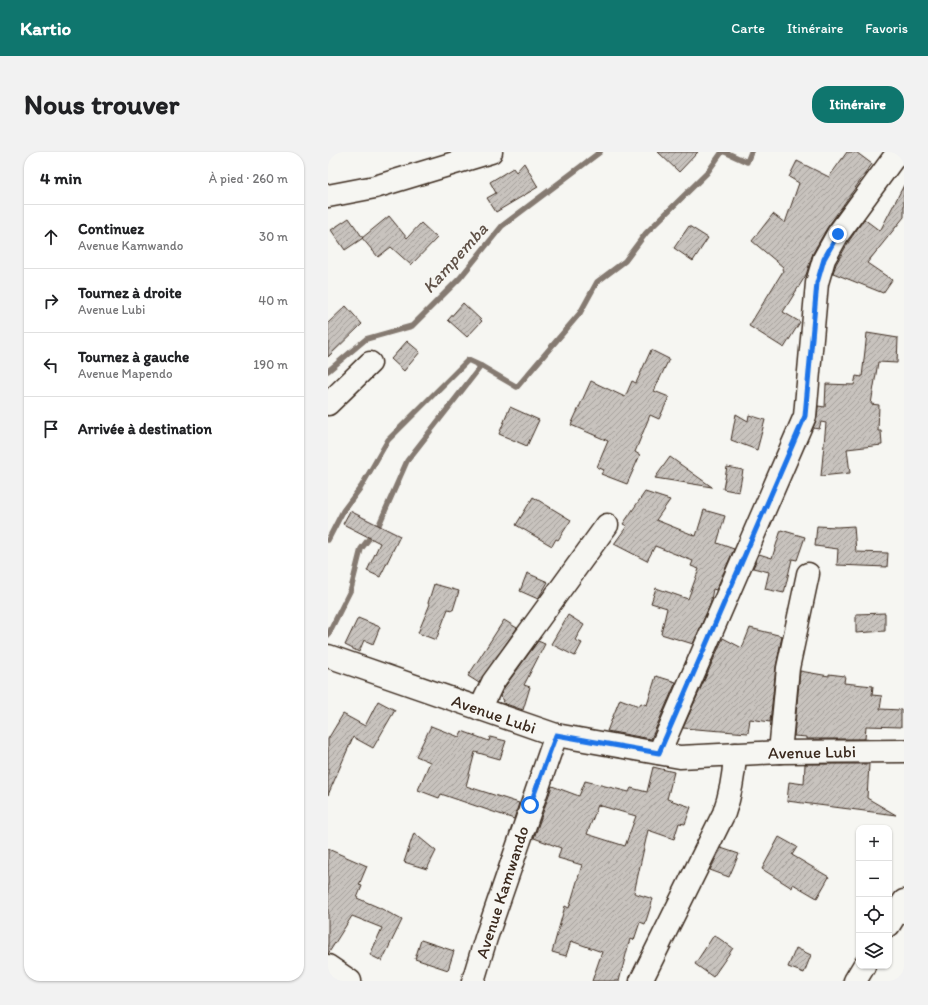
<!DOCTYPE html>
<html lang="fr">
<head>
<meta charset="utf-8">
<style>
	body { margin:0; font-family:Itim,sans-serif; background:#f2f2f2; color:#202124 }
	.controls { position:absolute; right:12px; bottom:12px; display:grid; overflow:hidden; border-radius:8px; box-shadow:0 1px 3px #0004 }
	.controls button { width:36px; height:36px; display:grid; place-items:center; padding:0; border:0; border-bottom:1px solid #e0e0e0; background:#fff; color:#202124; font:20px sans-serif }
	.stop { position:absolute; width:12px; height:12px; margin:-9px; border:3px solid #1a73e8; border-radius:50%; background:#fff }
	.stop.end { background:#1a73e8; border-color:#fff; box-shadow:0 1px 4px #0008 }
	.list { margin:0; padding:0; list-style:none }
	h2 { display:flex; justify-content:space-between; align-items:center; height:52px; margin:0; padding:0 16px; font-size:17px }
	h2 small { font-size:13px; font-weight:400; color:#757577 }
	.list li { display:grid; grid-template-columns:26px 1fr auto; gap:12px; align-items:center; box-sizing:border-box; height:64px; padding:0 16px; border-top:1px solid #e0e0e0 }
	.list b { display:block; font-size:15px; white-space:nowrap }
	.list p { margin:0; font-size:13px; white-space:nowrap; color:#757577 }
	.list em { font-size:13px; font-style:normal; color:#757577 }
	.icon { flex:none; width:22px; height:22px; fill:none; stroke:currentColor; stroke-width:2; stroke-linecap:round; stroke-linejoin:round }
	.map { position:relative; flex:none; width:576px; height:829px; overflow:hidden; border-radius:16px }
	header { display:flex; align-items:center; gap:24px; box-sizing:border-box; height:56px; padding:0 20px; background:#0f766e; color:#fff }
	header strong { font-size:19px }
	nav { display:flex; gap:22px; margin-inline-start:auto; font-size:14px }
	.intro { display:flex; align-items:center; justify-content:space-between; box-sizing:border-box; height:96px; padding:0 24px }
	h1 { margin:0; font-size:28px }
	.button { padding:10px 18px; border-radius:16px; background:#0f766e; color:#fff; font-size:14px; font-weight:700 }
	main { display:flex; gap:24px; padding:0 24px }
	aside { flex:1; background:#fff; border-radius:16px; box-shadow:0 1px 3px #0004 }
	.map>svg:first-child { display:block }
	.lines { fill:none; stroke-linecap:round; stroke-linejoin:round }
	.stream { stroke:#857a71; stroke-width:5.5 }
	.building { fill:url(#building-hatch); stroke:#3b2a1e; fill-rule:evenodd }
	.minor-casing { stroke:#3b2a1e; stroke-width:25 }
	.minor { stroke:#f6f6f2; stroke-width:22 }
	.route { stroke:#1a73e8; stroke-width:5 }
	.labels { text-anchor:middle; stroke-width:3; stroke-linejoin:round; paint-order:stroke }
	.street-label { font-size:17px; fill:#3b2a1e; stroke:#f6f6f2 }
	.water-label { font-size:18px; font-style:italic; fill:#605248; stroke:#f6f6f2 }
</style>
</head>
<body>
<header>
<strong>Kartio</strong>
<nav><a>Carte</a><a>Itinéraire</a><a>Favoris</a></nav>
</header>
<div class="intro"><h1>Nous trouver</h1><a class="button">Itinéraire</a></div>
<main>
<aside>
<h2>4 min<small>À pied · 260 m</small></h2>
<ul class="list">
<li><svg class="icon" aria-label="ahead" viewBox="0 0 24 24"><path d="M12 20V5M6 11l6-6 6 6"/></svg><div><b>Continuez</b><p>Avenue Kamwando</p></div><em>30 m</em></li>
<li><svg class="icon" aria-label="right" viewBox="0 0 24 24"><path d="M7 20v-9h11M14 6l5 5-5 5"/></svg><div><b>Tournez à droite</b><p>Avenue Lubi</p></div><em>40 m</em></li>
<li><svg class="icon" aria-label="left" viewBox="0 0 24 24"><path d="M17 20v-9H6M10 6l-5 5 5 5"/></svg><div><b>Tournez à gauche</b><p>Avenue Mapendo</p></div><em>190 m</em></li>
<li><svg class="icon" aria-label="arrive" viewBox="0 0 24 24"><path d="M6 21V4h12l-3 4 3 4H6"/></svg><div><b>Arrivée à destination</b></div></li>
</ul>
</aside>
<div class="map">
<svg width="576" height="829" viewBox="0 0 576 829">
	<defs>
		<pattern id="building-hatch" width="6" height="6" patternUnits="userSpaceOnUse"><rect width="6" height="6" fill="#c8c3be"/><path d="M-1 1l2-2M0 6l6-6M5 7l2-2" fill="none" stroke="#a49f9a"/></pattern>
	</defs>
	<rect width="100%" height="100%" fill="#f6f6f2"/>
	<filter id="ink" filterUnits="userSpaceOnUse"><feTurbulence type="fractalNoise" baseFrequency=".025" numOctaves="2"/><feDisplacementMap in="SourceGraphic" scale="8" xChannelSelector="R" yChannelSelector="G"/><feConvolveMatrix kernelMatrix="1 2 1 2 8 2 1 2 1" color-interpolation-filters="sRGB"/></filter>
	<g filter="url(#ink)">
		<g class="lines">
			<g class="stream">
				<path d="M397,0L419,10L423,0"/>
				<path d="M0,219L38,187L84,174L132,126L174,74L272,0"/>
				<path d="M0,388L15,359L33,335L60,288L140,208L153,214"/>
				<path d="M0,483L23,437L33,397L50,375L79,309L153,214L189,235L252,161L269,130L297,109L318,81L379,21L394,0"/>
			</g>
		</g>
		<g class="building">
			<path d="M330,0H370L351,20Z"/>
			<path d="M519,0H528L544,12L499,76L485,101L478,123L455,160L472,170L456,196L421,174L455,119L454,117L455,115L424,89L445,62L457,71L471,31L461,25L469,9L501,25Z"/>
			<path d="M196,11L210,35L168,60L159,46L168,41L162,30L185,16L188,20Z"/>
			<path d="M576,33V65L539,111L564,128L555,141L505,121L508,112L521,89L536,67L552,79Z"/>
			<path d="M61,64L79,86L93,71L109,86L83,113L63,95L50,105L34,86Z"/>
			<path d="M21,66L35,86L17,98L3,78Z"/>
			<path d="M361,74L380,86L365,109L346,96Z"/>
			<path d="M135,151L154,169L139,185L120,168Z"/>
			<path d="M18,154L34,172L0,205V171Z"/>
			<path d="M539,181L570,186L569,211L550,210L543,252L551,253L550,279H553L554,293L519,297L522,321L493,324L498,271L493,270L491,277L485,276L489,265L490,254L497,255L498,232L526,233L528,224L534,225Z"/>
			<path d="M79,189L92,200L76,219L63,207Z"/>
			<path d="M323,198L341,207L326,239L341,245L331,267L322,263L307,300L312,303L299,332L273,322L276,318L269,315L280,289L243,273L263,229L297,245L304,229L308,231Z"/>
			<path d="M182,255L211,268L199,294L171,282Z"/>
			<path d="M408,262L420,269L421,263L437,268L429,298L403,288Z"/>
			<path d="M342,305L384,335L327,326Z"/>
			<path d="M399,315L415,318L411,340L395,337Z"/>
			<path d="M317,340L342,348L328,368L368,384L376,358L397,364L389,391L406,397L388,438L385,437L382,453L365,492L333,482L339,456L323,451L328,436L360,447L371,417L363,414L365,409L327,394L319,409L286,392L299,374L295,372Z"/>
			<path d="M205,345L243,368L230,388L228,387L224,394L188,373Z"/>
			<path d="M22,359L72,384L52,425L39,419L52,391L15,372Z"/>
			<path d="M489,374L509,375L526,374L528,400L560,401L559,415L509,413L510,397L487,394Z"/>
			<path d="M453,378L477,385L469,408L464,407L456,441L437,437L441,420L425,416L431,402L444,406Z"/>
			<path d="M199,421L220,430L210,447L192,439Z"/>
			<path d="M106,432L131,439L125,458L120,457L108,488L90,481L102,452L100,451Z"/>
			<path d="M557,461V479L528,481V462Z"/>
			<path d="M240,463L256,473L247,488L254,491L247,504L223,492Z"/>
			<path d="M30,466L52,475L45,492L36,488L31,500L17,493Z"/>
			<path d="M176,468L189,476L151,531L140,524Z"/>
			<path d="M422,476L454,484L448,515L442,570L422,567L420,581L355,576L395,486L414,496Z"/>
			<path d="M210,489L217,492L196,533L202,535L195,558L175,551L176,548L172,545L176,536Z"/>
			<path d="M472,519L501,524V522L517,524L516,531L545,534L544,543L554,544L552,557L573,558V575L538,574L537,587H479V585L466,584Z"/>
			<path d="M328,524L348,530L323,587L279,579L292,547L311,554L313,551L319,553Z"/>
			<path d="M50,549L67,558L45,596L25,585L0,643V587L15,562L37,574Z"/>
			<path d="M103,574L131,585L134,579L161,589L162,585L178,589L172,607L147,600L138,634L191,651L186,667L113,642L111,646L90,638L102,610L88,604Z"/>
			<path d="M477,612H541L539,646L568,663L459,649L461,630L476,632Z"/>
			<path d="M325,615L346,620L339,647L363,655L357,672L351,671L346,687L320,678L306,741L325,747L317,772L312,770L306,788L302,787L291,829H264L274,800L243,789L238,804L224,800L237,754L241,756L254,713L230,706L233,696L206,686L224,634L251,644L257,629L301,640L303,636L319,640ZM270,653L308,664L297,694L259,682Z"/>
			<path d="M86,681L108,699L99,717L76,710Z"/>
			<path d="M451,685L469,695L464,703L501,725L489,746L465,732L464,736L434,717Z"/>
			<path d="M393,696L411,702L401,725L382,718Z"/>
			<path d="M0,697L39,714L31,733L34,734L29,746L52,756L74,768L54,809L42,803L54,776L24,764L0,802Z"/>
			<path d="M386,783L405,796L385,825L367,812Z"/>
			<path d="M93,788L126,799L120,818L87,807Z"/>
			<path d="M468,796L483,803L476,821L460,815Z"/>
		</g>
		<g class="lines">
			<g class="minor-casing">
				<g id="minor">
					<path d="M0,44L47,35L163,0"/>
					<path d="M0,252L42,211"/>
					<path d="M0,504L228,583L352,605L452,600L576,599"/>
					<path d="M152,557L165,530L279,373"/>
					<path d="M452,600L460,516L480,422"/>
					<path d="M331,601L477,264L489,131L496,107L510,82L570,0"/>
					<path d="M561,773L576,749"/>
					<path d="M0,814L22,829"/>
					<path d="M145,829L158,786L228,583"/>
					<path d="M313,829L396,661C403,641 406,623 407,602"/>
					<path d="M527,829L536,814"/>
				</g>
			</g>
			<use href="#minor" class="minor"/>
		</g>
	</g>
	<g class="lines" filter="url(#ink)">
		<path class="route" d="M202,653L228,583L331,601L477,264L489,131L496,107L510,82"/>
	</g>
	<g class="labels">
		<g class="street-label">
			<text transform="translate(166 562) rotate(19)" y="6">Avenue Lubi</text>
			<text transform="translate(484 600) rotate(-1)" y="6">Avenue Lubi</text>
			<text transform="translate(174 740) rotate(-72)" y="6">Avenue Kamwando</text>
		</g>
		<g class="water-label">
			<text transform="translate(127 106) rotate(-48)" y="6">Kampemba</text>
		</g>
	</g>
</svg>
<div class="controls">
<button>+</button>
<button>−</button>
<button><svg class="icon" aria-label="locate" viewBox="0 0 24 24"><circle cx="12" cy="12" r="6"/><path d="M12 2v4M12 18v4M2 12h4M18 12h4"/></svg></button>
<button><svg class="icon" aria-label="layers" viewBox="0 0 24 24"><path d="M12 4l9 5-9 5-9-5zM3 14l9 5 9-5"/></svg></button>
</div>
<div class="stop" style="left:202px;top:653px"></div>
<div class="stop end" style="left:510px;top:82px"></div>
</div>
</main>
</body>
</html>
